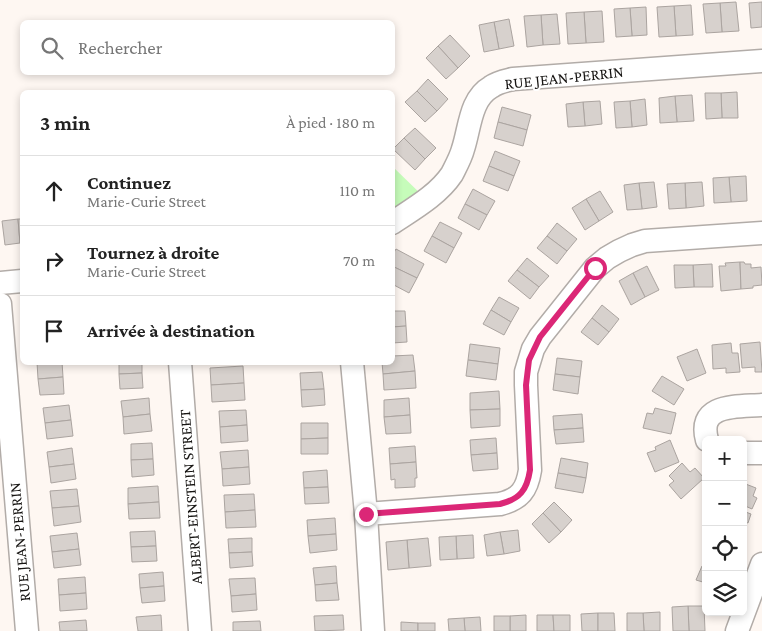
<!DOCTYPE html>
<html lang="fr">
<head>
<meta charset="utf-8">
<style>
	body { margin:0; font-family:"Crimson Pro",serif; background:#f6f6f6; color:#222 }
	.controls { position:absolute; right:15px; bottom:15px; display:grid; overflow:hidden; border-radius:8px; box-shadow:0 2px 8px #0003 }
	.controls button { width:45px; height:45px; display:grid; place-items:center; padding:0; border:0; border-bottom:1px solid #e0e0e0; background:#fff; color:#222; font:25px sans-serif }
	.stop { position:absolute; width:15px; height:15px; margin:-11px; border:4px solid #db2777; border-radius:50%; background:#fff }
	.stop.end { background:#db2777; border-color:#fff; box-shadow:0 1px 5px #0008 }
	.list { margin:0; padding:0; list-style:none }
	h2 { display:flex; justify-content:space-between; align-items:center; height:65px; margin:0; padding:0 20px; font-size:21px }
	h2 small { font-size:16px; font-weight:400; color:#767676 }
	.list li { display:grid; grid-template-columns:32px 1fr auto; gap:15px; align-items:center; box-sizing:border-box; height:70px; padding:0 20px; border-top:1px solid #e0e0e0 }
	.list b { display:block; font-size:19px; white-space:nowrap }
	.list p { margin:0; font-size:16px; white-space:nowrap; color:#767676 }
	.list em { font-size:16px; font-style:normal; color:#767676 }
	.icon { flex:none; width:28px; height:28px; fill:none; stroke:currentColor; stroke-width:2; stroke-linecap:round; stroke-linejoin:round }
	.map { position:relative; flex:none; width:762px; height:631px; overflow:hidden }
	.search { position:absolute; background:#fff; box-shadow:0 2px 8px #0003; left:20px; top:20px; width:375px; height:55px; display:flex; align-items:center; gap:12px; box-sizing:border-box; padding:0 18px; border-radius:8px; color:#767676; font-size:19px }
	.panel { position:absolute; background:#fff; box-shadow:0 2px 8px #0003; left:20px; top:90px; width:375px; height:275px; border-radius:8px }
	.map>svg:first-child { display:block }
	.green { fill:#c6fcba }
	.building { fill:#d7d1cd; stroke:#aba4a0 }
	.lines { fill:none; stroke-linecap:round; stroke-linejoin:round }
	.minor-casing { stroke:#b2aca8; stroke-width:25 }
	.minor { stroke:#fff; stroke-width:22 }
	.route { stroke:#db2777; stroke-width:6 }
	.labels { text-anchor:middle; stroke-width:4; stroke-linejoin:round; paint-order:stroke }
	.street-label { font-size:16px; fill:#171513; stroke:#fff }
</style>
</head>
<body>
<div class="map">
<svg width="762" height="631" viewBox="0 0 762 631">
	<rect width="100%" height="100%" fill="#fef7f2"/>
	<path class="green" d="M392,166L426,199L392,223Z"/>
	<g class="building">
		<path d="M736,2L739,31L722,32L720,3Z"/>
		<path d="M762,2V27L751,28L749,3Z"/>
		<path d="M720,3L722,32L706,33L703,4Z"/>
		<path d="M691,5L693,35L676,36L674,6Z"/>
		<path d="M674,6L676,36L659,37L657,7Z"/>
		<path d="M646,7L647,35L632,36L630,8Z"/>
		<path d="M630,8L632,36L616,37L614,9Z"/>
		<path d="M602,11L604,42L586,43L584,12Z"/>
		<path d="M584,12L586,43L568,44L566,13Z"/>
		<path d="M557,14L560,44L543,45L541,15Z"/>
		<path d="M541,15L543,45L527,47L524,16Z"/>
		<path d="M509,19L514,46L499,49L494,22Z"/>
		<path d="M494,22L499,49L484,52L479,25Z"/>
		<path d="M450,35L470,56L458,68L438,46Z"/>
		<path d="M438,46L458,68L446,79L426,58Z"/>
		<path d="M428,79L448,99L437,111L417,91Z"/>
		<path d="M417,91L437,111L425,122L405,102Z"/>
		<path d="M737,92L738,118H722L721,93Z"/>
		<path d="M705,93H721L722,118L706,119Z"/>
		<path d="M692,95L694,121L677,122L675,96Z"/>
		<path d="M675,96L677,122L660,123L659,98Z"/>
		<path d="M645,99L647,125L632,127L630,101Z"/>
		<path d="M600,101L602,124L585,126L583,102Z"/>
		<path d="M630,101L632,127L616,128L614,102Z"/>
		<path d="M583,102L585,126L568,127L566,104Z"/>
		<path d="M502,107L531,115L527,130L498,122Z"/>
		<path d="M498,122L527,130L523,146L494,138Z"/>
		<path d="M415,128L436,148L425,159L404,138Z"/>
		<path d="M404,138L425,159L415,170L393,149Z"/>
		<path d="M495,151L520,161L514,176L489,166Z"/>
		<path d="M489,166L514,176L508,191L483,181Z"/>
		<path d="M746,176L747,201L731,202L729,177Z"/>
		<path d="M729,177L731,202L714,203L713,178Z"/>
		<path d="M654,182L657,207L642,209L639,183Z"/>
		<path d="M702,182L704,206L686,208L685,183Z"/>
		<path d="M639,183L642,209L627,210L624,185Z"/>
		<path d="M685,183L686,208L669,209L667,184Z"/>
		<path d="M473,189L495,201L487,215L465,204Z"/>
		<path d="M600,191L613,212L599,221L586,199Z"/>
		<path d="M586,199L599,221L585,230L572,208Z"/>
		<path d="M465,204L487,215L479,230L458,218Z"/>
		<path d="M18,219L20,243L5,245L2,221Z"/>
		<path d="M18,219H22V243H20Z"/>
		<path d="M440,222L462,233L454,248L432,236Z"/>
		<path d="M557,223L577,239L567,251L547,236Z"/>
		<path d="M432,236L454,248L446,263L424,251Z"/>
		<path d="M547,236L567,251L557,264L537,248Z"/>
		<path d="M396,249L424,264L417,278L392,266V256Z"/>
		<path d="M527,258L549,276L539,287L517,270Z"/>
		<path d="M740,262L741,289L721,291L719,266H726L725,263Z"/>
		<path d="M740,262H744L745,264H751V268L761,267L762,285L753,286V288L741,289Z"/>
		<path d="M712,264L713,287H694L693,265Z"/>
		<path d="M674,265H693L694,287L675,288Z"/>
		<path d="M392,266L417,278L409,293L392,284Z"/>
		<path d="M647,266L659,290L645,297L633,273Z"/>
		<path d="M517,270L539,287L530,299L508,281Z"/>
		<path d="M633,273L645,297L631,305L619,281Z"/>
		<path d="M499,297L519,308L511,322L491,310Z"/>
		<path d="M602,305L619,319L609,332L592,318Z"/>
		<path d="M491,310L511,322L504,335L483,324Z"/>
		<path d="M392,311H405L406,326L392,327Z"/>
		<path d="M592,318L609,332L598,345L581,332Z"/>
		<path d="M406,326L407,342L392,343V327Z"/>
		<path d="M760,342L762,372H755V367L742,368L740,344Z"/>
		<path d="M731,343L732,353H738L740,372L726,373V368L713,369L712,345Z"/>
		<path d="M470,344L500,348L498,364L468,360Z"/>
		<path d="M697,349L706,373L687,381L677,357Z"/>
		<path d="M413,355L415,371L383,374L382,362H392V356Z"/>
		<path d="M557,358L582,361L580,377L555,374Z"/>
		<path d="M468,360L498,364L496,380L466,376Z"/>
		<path d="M37,362H62L63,377L38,379Z"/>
		<path d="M119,362H142V373L119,374Z"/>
		<path d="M243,366L244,383L211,385L210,368Z"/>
		<path d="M415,371L416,388L384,390L383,374Z"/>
		<path d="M322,372L324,389L301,390L300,373Z"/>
		<path d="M142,373L143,388L120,389L119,374Z"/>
		<path d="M555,374L580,377L578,394L553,390Z"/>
		<path d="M662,376L684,389L674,405L652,391Z"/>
		<path d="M63,377L64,394L40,395L38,379Z"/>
		<path d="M244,383L245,400L212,402L211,385Z"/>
		<path d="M324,389L325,405L302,407L301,390Z"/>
		<path d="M499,391L500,409L470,410V393Z"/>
		<path d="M149,398L150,414L123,417L121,401Z"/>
		<path d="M409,398L410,415L384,417V400Z"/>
		<path d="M69,405L71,420L45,423L43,408Z"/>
		<path d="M655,408L676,413L671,434L643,428L647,413L653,414Z"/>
		<path d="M500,409V426L471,428L470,410Z"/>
		<path d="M246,410L247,425L220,427L219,411Z"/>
		<path d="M150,414L152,431L124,434L123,417Z"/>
		<path d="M582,414L583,428L554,430L553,416Z"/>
		<path d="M410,415L411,433L386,434L384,417Z"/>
		<path d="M71,420L73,436L47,439L45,423Z"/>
		<path d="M301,423H328V438L301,439Z"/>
		<path d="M247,425L248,441L221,443L220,427Z"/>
		<path d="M583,428L584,442L556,444L554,430Z"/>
		<path d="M328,438V454H301V439Z"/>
		<path d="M496,438L497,453L471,455L470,440Z"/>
		<path d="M670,440L679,462L655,472L647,453L656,450L655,447Z"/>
		<path d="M152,443L153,459L131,460V444Z"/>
		<path d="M415,446L416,462L390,464L389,448Z"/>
		<path d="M72,448L74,464L49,467L47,452Z"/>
		<path d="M248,450L249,467L222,469L220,452Z"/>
		<path d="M497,453L498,469L473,471L471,455Z"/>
		<path d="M561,458L588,463L586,478L558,473Z"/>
		<path d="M153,459L154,475L132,477L131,460Z"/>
		<path d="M416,462L417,478H415V487L395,488V479L391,480L390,464Z"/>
		<path d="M682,463L690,472L695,468L704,478L681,499L669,485L674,481L669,476Z"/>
		<path d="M74,464L76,479L51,483L49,467Z"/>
		<path d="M249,467L250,484L223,486L222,469Z"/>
		<path d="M327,470L328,487L304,488L303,472Z"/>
		<path d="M558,473L586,478L583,493L555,488Z"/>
		<path d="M743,483L756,488L753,496L757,498L752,509L743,505Z"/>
		<path d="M158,486L159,502L128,504V488Z"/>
		<path d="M328,487L329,503L305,504L304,488Z"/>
		<path d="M77,489L79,506L52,508L50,491Z"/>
		<path d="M254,494L255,510L225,512L224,495Z"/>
		<path d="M159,502L160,518L129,519L128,504Z"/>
		<path d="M554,502L572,520L561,532L543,513Z"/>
		<path d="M79,506L81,522L54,526L52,508Z"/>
		<path d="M255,510L256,527L226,528L225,512Z"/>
		<path d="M743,511L751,514L748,523L745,522L743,526Z"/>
		<path d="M543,513L561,532L549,543L532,524Z"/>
		<path d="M335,518L336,534L308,536L307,520Z"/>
		<path d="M518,530L520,551L504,554L500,532Z"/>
		<path d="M155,531L156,546L131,547L130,532Z"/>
		<path d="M500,532L504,554L487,556L484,535Z"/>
		<path d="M77,533L79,549L52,552L50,536Z"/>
		<path d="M336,534L337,550L310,553L308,536Z"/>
		<path d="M473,535L474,558L457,559L456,536Z"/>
		<path d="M456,536L457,559L440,560L439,537Z"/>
		<path d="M252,538V552L229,553L228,539Z"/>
		<path d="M428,538L431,566L409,568L407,540Z"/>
		<path d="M407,540L409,568L388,570L386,542Z"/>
		<path d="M156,546L157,561L132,562L131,547Z"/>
		<path d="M79,549L81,565L54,568L52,552Z"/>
		<path d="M252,552L253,566L230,568L229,553Z"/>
		<path d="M336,566L337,583L315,585L313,568Z"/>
		<path d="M702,566L706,568V583L696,580Z"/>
		<path d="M163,572L164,586L140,588L139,574Z"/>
		<path d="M85,577L86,593L59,595L58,579Z"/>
		<path d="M255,578L256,594L231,596L229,579Z"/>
		<path d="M337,583L339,600L316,601L315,585Z"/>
		<path d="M164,586L165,601L142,603L140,588Z"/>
		<path d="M86,593L87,609L60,611L59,595Z"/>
		<path d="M256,594L257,610L232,612L231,596Z"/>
		<path d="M688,606H704L705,631H689Z"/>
		<path d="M688,606L689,631H673L672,607Z"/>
		<path d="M660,612V631H644L643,613Z"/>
		<path d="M598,613V631H582L581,614Z"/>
		<path d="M598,613H614L615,631H598Z"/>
		<path d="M627,613H643L644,631H627Z"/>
		<path d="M161,615L162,631H138L136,617Z"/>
		<path d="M343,615L344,630L315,631L314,616Z"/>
		<path d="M526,615V631H510V616Z"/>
		<path d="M537,615H553L554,631H537Z"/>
		<path d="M553,615H570V631H554Z"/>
		<rect x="494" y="616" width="16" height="15"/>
		<path d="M480,617L481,631H465L464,618Z"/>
		<path d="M464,618L465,631H449L448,619Z"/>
		<path d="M86,620L87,631H60L59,622Z"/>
		<path d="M260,621L261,631H233V622Z"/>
		<path d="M401,622L418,623V631H401Z"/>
		<rect x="418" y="623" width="17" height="8"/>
	</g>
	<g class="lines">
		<g class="minor-casing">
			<g id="minor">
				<path d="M392,223C413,209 438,195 452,174C456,166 461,157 463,149C470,128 470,99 491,87C498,82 505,81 513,79L762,61"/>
				<path d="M0,283L22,281"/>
				<path d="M0,304L27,631"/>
				<path d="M180,362L200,631"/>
				<path d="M352,362L366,514L373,631"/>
				<path d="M707,440C697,403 737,407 762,405"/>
				<path d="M743,453H762"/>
				<path d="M366,514L500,504C520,499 527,490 530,470L526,385V372L533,349L540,337L595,268L607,258L619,251L632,245L645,241L762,233"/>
				<path d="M737,631L762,564"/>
			</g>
		</g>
		<use href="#minor" class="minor"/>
	</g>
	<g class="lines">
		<path class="route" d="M366,514L500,504C520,499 527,490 530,470L526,385L529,360L540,337L595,268"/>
	</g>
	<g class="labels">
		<g class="street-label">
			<text transform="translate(564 77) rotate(-6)" y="6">RUE JEAN-PERRIN</text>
			<text transform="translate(190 497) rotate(-94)" y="6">ALBERT-EINSTEIN STREET</text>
			<text transform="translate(19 542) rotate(-95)" y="6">RUE JEAN-PERRIN</text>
		</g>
	</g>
</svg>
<div class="controls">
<button>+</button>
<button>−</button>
<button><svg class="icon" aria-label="locate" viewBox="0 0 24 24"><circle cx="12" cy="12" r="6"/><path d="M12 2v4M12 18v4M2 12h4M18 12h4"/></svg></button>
<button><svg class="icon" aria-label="layers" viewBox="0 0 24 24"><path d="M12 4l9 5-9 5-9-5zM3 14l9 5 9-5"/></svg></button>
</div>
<div class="stop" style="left:595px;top:268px"></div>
<div class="stop end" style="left:366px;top:514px"></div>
<div class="search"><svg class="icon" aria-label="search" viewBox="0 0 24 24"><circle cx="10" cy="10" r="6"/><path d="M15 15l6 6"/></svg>Rechercher</div>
<section class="panel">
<h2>3 min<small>À pied · 180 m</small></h2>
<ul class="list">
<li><svg class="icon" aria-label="ahead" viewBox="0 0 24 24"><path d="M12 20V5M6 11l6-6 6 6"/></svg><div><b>Continuez</b><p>Marie-Curie Street</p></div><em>110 m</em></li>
<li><svg class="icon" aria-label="right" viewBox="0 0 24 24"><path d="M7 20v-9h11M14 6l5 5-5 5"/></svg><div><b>Tournez à droite</b><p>Marie-Curie Street</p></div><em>70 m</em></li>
<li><svg class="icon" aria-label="arrive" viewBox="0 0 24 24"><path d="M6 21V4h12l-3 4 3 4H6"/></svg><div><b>Arrivée à destination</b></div></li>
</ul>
</section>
</div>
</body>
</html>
